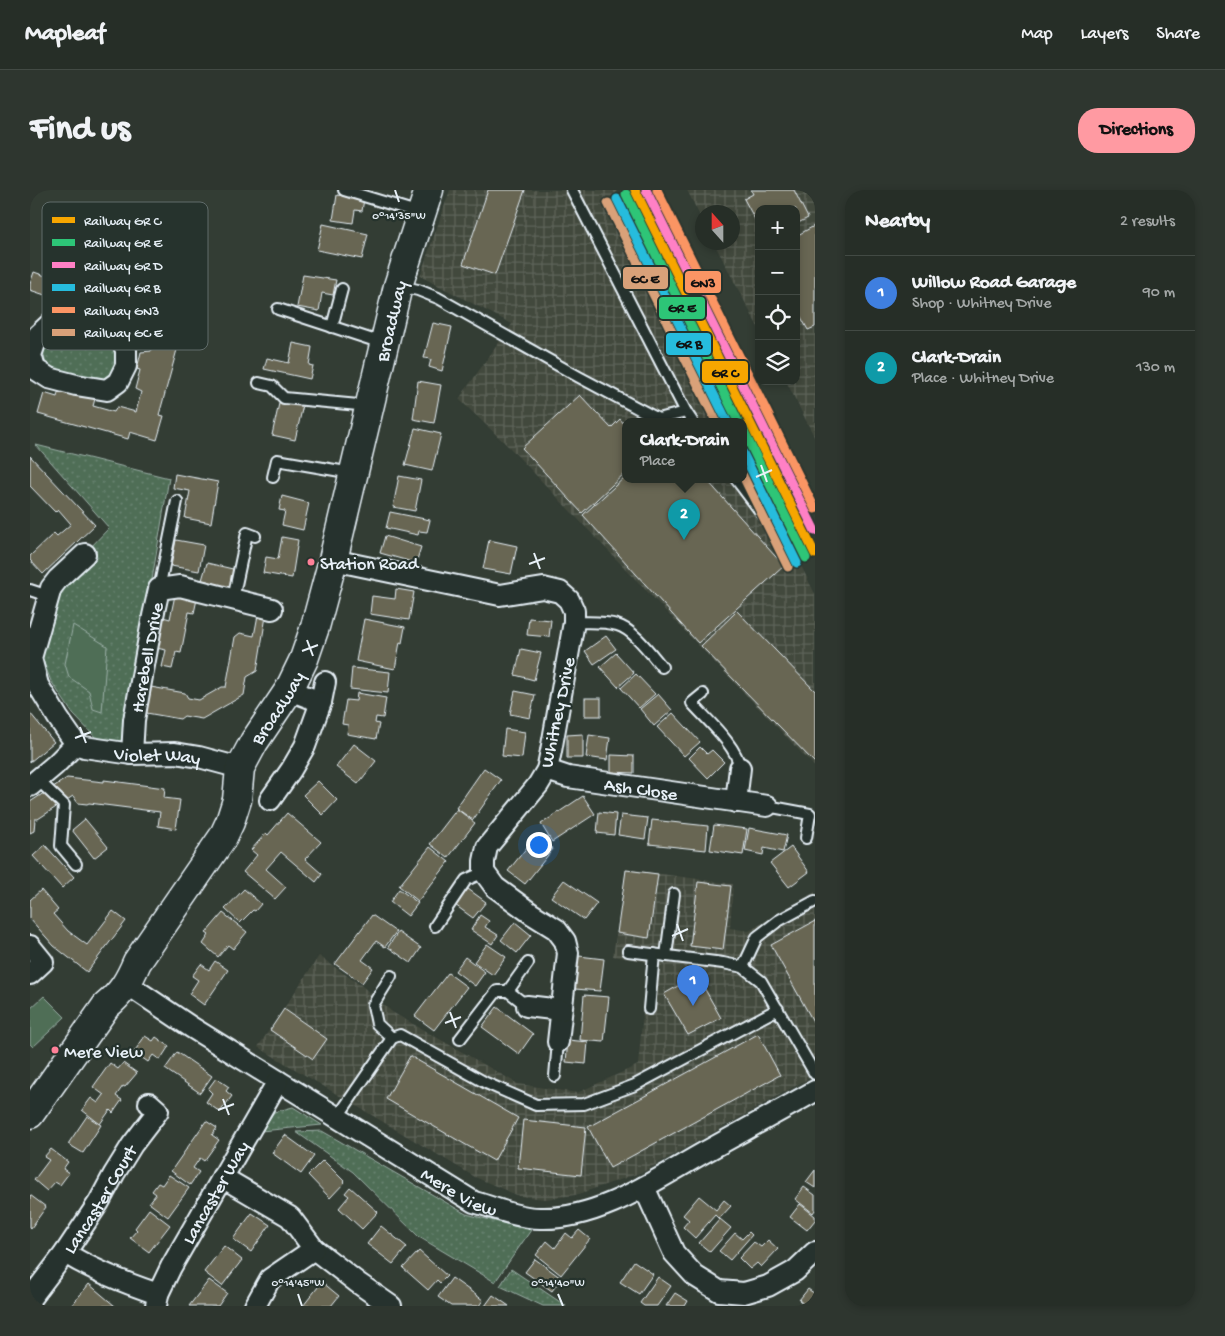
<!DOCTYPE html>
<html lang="en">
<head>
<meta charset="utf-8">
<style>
	body { margin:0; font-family:"Gochi Hand",sans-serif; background:#2e362f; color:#f1f3f6 }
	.controls { position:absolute; right:15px; top:15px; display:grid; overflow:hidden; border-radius:10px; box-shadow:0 2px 8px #0003 }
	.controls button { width:45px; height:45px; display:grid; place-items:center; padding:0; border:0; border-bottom:1px solid #424a44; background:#262e27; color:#f1f3f6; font:25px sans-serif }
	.compass { position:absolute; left:665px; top:15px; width:45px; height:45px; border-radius:50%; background:#262e27; box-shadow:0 2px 8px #0003; rotate:339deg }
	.you { position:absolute; left:508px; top:654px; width:18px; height:18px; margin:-12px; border:4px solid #fff; border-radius:50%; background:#1a73e8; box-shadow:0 0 0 8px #1a73e833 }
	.badge { display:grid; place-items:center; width:32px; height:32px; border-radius:50%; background:#ff9aa2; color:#fff; font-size:16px; font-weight:700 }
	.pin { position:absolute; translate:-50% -41px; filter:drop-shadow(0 1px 2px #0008) }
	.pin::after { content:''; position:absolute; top:26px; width:18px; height:15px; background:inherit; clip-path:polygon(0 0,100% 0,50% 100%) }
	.popup { position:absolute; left:592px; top:228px; width:125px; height:65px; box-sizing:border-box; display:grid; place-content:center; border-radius:10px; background:#262e27; filter:drop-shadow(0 1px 4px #0005); font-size:16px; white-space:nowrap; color:#a4a8a7 }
	.popup b { font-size:19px; color:#f1f3f6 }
	.popup::after { content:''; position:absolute; left:50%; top:100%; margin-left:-10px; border:10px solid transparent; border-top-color:#262e27 }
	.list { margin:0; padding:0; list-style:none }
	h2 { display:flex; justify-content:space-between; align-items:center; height:65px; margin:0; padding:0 20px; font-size:21px }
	h2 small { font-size:16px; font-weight:400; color:#a4a8a7 }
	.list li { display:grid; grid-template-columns:32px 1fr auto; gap:15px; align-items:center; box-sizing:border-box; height:75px; padding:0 20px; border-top:1px solid #424a44 }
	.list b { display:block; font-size:19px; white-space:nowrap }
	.list p { margin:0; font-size:16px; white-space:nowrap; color:#a4a8a7 }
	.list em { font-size:16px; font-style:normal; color:#a4a8a7 }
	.icon { flex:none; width:28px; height:28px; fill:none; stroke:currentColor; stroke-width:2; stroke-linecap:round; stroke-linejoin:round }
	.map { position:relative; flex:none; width:785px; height:1116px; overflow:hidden; border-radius:20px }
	header { display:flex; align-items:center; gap:30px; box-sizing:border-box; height:70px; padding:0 25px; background:#262e27; border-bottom:1px solid #424a44 }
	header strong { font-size:24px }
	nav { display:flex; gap:28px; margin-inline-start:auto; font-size:18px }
	.intro { display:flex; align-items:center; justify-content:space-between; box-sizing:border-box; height:120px; padding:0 30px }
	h1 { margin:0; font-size:35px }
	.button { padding:12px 22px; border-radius:20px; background:#ff9aa2; color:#111; font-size:18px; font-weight:700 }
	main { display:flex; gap:30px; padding:0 30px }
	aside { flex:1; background:#262e27; border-radius:20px; box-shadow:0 2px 8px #0003 }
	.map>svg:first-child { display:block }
	.industrial { fill:url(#industrial-grid) }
	.grass { fill:url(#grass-dots); stroke:#9cb0a8 }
	.park { fill:#4f6e57; stroke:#9cb0a8 }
	.building { fill:#686652; stroke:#e8f1f8 }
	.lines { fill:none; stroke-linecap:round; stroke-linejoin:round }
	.lane-casing { stroke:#e8f1f8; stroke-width:14 }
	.street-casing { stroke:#e8f1f8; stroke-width:24 }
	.secondary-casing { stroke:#e8f1f8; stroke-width:31 }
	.lane { stroke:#26332d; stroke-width:10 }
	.street { stroke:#26332d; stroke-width:20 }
	.secondary { stroke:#26332d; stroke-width:28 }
	.rail-1-casing { stroke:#26332d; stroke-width:12 }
	.rail-2-casing { stroke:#26332d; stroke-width:12 }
	.rail-3-casing { stroke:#26332d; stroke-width:12 }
	.rail-4-casing { stroke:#26332d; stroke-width:12 }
	.rail-5-casing { stroke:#26332d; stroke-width:12 }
	.rail-6-casing { stroke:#26332d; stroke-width:12 }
	.rail-1 { stroke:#f7a600; stroke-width:9 }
	.rail-2 { stroke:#2dc577; stroke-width:9 }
	.rail-3 { stroke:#ff80c5; stroke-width:9 }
	.rail-4 { stroke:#26bcdd; stroke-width:9 }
	.rail-5 { stroke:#fb9564; stroke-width:9 }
	.rail-6 { stroke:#d9a179; stroke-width:9 }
	.ticks { fill:none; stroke:#e8f1f8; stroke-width:2 }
	.bus-dot { fill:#ff8098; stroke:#26332d; stroke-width:2 }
	.labels { text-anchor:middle; stroke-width:4.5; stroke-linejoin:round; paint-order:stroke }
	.bus-label { font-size:18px; fill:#e8f1f8; stroke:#26332d; text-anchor:start }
	.street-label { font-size:19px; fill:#e8f1f8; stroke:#26332d }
	.key { fill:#26332d; stroke:#606c6a; stroke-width:1 }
	.key-label { font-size:14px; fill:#e8f1f8 }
	.ticks-label { font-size:12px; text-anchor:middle; fill:#e8f1f8; stroke:#26332d; stroke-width:4.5; stroke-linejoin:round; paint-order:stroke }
	.line-badge { stroke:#26332d; stroke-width:2 }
	.pale-badge-label { font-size:14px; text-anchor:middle; font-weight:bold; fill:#111 }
</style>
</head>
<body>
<header>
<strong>Mapleaf</strong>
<nav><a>Map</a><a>Layers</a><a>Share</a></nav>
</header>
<div class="intro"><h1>Find us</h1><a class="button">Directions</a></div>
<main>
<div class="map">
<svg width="785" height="1116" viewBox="0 0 785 1116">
	<defs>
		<pattern id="industrial-grid" width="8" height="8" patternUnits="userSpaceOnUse" patternTransform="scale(1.25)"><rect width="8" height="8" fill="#43493d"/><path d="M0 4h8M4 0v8" fill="none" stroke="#5e645a"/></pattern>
		<pattern id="grass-dots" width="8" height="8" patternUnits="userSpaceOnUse" patternTransform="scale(1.25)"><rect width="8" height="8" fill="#4f6e57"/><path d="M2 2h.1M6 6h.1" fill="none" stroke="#688370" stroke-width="1.8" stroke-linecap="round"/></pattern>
	</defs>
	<rect width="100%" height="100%" fill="#333d34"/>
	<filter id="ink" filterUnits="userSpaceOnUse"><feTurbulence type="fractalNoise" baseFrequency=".02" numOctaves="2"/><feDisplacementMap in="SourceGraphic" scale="10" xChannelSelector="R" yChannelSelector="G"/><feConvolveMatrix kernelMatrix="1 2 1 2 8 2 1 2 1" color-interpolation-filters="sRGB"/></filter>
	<g filter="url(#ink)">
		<g class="industrial">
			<path d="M420,0H586L700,231H595V289H713V258L785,404V577L480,258L429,209L482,134L390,86Z"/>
			<path d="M657,0H785V248L756,191H766V19H729V139L684,53L702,52V22H672V30Z"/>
			<path d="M596,679L703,694L700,738L719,741L785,702V885L613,982L545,1005L515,1009L489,1006L445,987L228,857L289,766L332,796L362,822L488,894L547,903L608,875L618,772L583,766Z"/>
		</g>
		<g class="grass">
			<path d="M31,144L70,152L83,159L87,169L82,182L76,189L31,181L16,175L13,161L22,150Z"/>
			<path d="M6,255L139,288L94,557L68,550L43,524L21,491L11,466L22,428L34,395L65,368L58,360L79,338Z"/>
			<path d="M263,917L292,935L231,941L244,922Z"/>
			<path d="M292,941L436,1024L501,1040L465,1092L389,1047L323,982L266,942Z"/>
			<path d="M481,1079L536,1116H513L470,1096Z"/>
		</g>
		<g class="park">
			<path d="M43,435L77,456L72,522L63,519L59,501L39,487L35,474Z"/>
			<path d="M14,806L35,827L3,857L0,854V819Z"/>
		</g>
		<g class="building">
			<path d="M458,0H495L465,85L433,74Z"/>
			<path d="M721,0H764L778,28L766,34V19H729V37L714,9L723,4Z"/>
			<path d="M307,5L334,9L332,21L325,20L323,33L303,30Z"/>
			<path d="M293,34L338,44L332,69L287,60Z"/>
			<path d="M784,36L785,39V137L778,140L766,118V46Z"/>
			<path d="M4,82L30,91L24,108L0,100V94Z"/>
			<path d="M273,85L306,90L303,105L292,103L289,121L267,117Z"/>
			<path d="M38,88L114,109L115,105L133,110L130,120L156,127L129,225L134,226L127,250L100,242L98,249L8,224L14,203L27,207L29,199L65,209L63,216L84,222L87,217L106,222L111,202L105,199L110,180L107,179L111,162L121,161L125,145L103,139L105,129L80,122L78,129L44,120L46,114L33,110Z"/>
			<path d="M403,133L422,137L412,181L399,177L401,169L394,168Z"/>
			<path d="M263,153L282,157L279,175L283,176L280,189L234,179L237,168L259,173Z"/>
			<path d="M388,191L411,195L404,233L383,229Z"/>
			<path d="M550,205L581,238L590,229L595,235V283L552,323L492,258Z"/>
			<path d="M250,209L273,215L265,250L242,245Z"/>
			<path d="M385,238L411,244L402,281L375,275Z"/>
			<path d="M0,266L65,335L13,384L0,370V366L24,343L27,346L41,334L28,319L25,322L0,296Z"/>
			<path d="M145,284L188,292L181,333L155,328L160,301L143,298Z"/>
			<path d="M369,286L391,290L385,321L363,317Z"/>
			<path d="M595,287V289H676L754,376L668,453L553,325Z"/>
			<path d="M252,306L279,313L273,340L252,335L255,321L249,320Z"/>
			<path d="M360,322L400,330L397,342L389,341L388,345L356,338Z"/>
			<path d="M355,346L391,357L386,373L350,363Z"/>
			<path d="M252,347L268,350L262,388L233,383L236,367L248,369Z"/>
			<path d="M146,350L174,355L169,381L141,376Z"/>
			<path d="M459,350L487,356L481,384L453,379Z"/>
			<path d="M177,373L207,380L202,398L172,390Z"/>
			<path d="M366,399L384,402L379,430L340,424L342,406L365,409Z"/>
			<path d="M145,405L167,409L164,423L159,422L151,463L146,462L142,479L132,477L136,460L126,458L133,427L140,429Z"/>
			<path d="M707,421L785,501V573L671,456Z"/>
			<path d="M228,425L236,426L227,481L217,487L214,505L172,529L154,526L150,529L111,522L115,496L155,503L158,508L169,510L192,497H196L205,447L210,443L224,446Z"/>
			<path d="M499,428L521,430L519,447L497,445Z"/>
			<path d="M334,429L375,437L372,453L370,452L365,479L326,471Z"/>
			<path d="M576,446L586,459L564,474L555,461Z"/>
			<path d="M491,459L511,463L504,490L485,485Z"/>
			<path d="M586,463L604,483L588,497L570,477Z"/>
			<path d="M322,478L360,482L358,503L320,499Z"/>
			<path d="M606,484L625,504L609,518L591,498Z"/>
			<path d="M485,501L505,505L500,528L480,524Z"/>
			<path d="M327,503L356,508L353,528L346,527L345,533L349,534L346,549L317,544L318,535L312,534L316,510L326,511Z"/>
			<path d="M628,504L642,520L624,536L610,519Z"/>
			<rect x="555" y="508" width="16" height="18"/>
			<path d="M0,523L24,552L0,572Z"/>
			<path d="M643,523L670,552L654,566L627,537Z"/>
			<path d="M475,539L495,542L492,568L472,566Z"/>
			<path d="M553,544V568H537V545Z"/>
			<path d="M559,545L580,548L577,570L556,567Z"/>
			<path d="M324,554L346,571L328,594L306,577Z"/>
			<path d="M670,557L677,564L682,560L694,572L678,588L659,568Z"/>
			<path d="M581,565L604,566V583L581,582Z"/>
			<path d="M454,578L471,590L443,630L426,618Z"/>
			<path d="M37,588L74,592V590L135,598L134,608L150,610L146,639L128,636L130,622L59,613L57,614L48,613L43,606L8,629H5L4,641L0,643V612Z"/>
			<path d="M288,591L307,610L293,625L273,605Z"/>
			<path d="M553,606L565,624L522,652L511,634Z"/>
			<path d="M427,619L445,633L418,668L400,654Z"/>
			<path d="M569,622L586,624L584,645L567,643Z"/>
			<path d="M257,623L291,652L275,669L292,684L286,692L251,662L236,679L256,697L245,709L213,682L227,665L221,660L236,643L238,645Z"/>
			<path d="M591,625L618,628L615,649L588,645Z"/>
			<path d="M55,629L78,657L64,668L42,640Z"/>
			<path d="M622,630L678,636L676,660L619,654Z"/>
			<path d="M684,635L717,639L713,665L680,660Z"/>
			<path d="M719,638L757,645L753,662L734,658L733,665L715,661Z"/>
			<path d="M506,646L523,659L495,694L478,681Z"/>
			<path d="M15,655L44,687L32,698L3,666Z"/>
			<path d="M400,657L419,672L388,711L369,696Z"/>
			<path d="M761,657L779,682L759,697L740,673Z"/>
			<path d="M596,680L628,684L619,748L587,743Z"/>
			<path d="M534,690L567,713L554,730L521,707Z"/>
			<path d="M668,692L701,696L693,760L660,756Z"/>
			<path d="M214,699L231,714L225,721L223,720L210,733L195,719Z"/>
			<path d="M369,699L388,713L378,726L360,712Z"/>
			<path d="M438,699L456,712L443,728L425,715Z"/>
			<path d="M11,700L28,720L23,724L38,741L57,755L83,721L96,731L57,782L24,756L0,729V710Z"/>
			<path d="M193,723L217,742L203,759L198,755L188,767L173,754L179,745L176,743Z"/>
			<path d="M342,725L366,742L355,757L346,751L332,770L343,778L332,793L305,774Z"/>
			<path d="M450,725L459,731L455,737L468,745L462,754L441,740Z"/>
			<path d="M785,731V835L741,755Z"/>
			<path d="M485,732L501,745L487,763L471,750Z"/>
			<path d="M368,742L391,758L381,773L358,757Z"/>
			<path d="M457,754L476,767L463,785L444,772Z"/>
			<path d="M549,766L574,769L570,801L545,799Z"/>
			<path d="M435,767L455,782L445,796L425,781Z"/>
			<path d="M185,771L198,780L174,815L159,804L168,790L162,786L171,774L179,780Z"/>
			<path d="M418,783L437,797L404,840L385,826Z"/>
			<path d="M667,785L691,828L658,845L634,804Z"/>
			<path d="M554,805L579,807L574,852L550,850Z"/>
			<path d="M467,817L503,844L489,864L452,837Z"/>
			<path d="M254,819L297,849L283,869L240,840Z"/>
			<path d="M728,844L750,885L580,978L558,937Z"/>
			<path d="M115,846L123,851L126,847L139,856L130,870L123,865L118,872L104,862Z"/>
			<path d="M538,850L558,852L556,874L536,872Z"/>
			<path d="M147,862L182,886L170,903L135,879Z"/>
			<path d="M380,866L488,928L464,971L356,909Z"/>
			<path d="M80,873L88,879L93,873L107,883L95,897L93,896L86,906L92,910L83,923L80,920L70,934L52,920L61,908L68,913L74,905L63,897Z"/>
			<path d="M186,888L199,897L196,901L202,906L190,922L176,912L182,903L178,899Z"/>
			<path d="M57,926L71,935L53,963L38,954Z"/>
			<path d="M493,930L556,937L551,985L488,978Z"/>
			<path d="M176,931L187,938L182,945L189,950L174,971L170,968L163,978L169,982L160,995L141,981Z"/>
			<path d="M255,945L284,966L271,984L242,963Z"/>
			<path d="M21,959L38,972L33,979L39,983L30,995L25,992L17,1001L4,990L19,970L14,967Z"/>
			<path d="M293,970L315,992L300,1008L278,985Z"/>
			<path d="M785,980V998L776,992Z"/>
			<path d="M139,985L159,998L138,1027L119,1013L126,1004L122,1001L128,993L132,995Z"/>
			<path d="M320,997L348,1022L332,1039L309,1018L319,1006L315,1003Z"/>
			<path d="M774,997L785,1005V1020L783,1023L765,1009Z"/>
			<path d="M0,1005L16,1017L1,1038L0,1037Z"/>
			<path d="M669,1006L686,1020L694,1010L701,1016L689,1029L685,1025L665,1048L653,1037L659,1030L653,1025Z"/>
			<path d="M770,1014L785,1026V1030L777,1040L760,1027Z"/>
			<path d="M119,1019L140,1035L119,1062L100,1048L107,1040L105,1038Z"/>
			<path d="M222,1023L240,1035L221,1062L203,1049Z"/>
			<path d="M690,1029L701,1038L680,1062L669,1053Z"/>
			<path d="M351,1036L377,1057L363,1074L337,1054Z"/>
			<path d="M549,1040L560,1049L531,1085L506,1065L517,1051L525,1058L536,1043L542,1048Z"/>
			<path d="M719,1042L722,1045L700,1070L689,1061L705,1043L712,1049Z"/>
			<path d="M738,1050L748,1059L731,1077L727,1073L720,1079L709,1068L724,1052L731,1057Z"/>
			<path d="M194,1056L212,1070L192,1096L174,1082Z"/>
			<path d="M389,1061L417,1086L410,1093L407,1090L398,1100L373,1078Z"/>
			<path d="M505,1069L531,1088L522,1101L495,1082Z"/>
			<path d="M604,1071L623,1084L609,1104L590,1092Z"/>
			<path d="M628,1087L641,1096L627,1116H614L610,1113Z"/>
			<path d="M422,1088L453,1110L449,1116H421L408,1107Z"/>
			<path d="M179,1090L197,1103L188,1116H159Z"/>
			<path d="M292,1092L309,1106L301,1116H273Z"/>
			<path d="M59,1094L85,1116H41Z"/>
			<path d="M778,1099L785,1104V1116H776L769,1110Z"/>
			<path d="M645,1103L658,1111L655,1116H636Z"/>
			<path d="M463,1105L479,1116H455Z"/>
		</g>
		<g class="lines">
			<g class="lane-casing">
				<g id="lane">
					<path d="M314,0L390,23"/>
					<path d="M542,0L656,222"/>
					<path d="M369,96L388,100L408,108L549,187L628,229L656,222L662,231"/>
					<path d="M248,119L352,153"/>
					<path d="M302,137L312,99"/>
					<path d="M229,193L242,196L254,208L339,216"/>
					<path d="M243,287L247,270L322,283"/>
					<path d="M706,289L755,354"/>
					<path d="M129,399L147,311"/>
					<path d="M0,400L18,406"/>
					<path d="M203,409L217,343L225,346"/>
					<path d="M544,432C558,433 573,431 587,435C603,439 621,464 632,477"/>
					<path d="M673,504L662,513C677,530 707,556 710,578"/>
					<path d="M8,590L34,615L31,656L46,674"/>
					<path d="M737,616L780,624L776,648"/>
					<path d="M405,736L436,690L454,682"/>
					<path d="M598,761L693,773L713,777L731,791L785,884"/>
					<path d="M636,766L644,704"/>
					<path d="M713,777L727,747L748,731L785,711"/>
					<path d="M361,786L343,815L347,834L362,848"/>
					<path d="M478,801L498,773"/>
					<path d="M619,819L624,764"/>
					<path d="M430,849L467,801H478L497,816"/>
					<path d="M525,886L528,852"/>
					<path d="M307,928L362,848L370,845L456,893L506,915L554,914L605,895L748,819"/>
				</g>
			</g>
			<g class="street-casing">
				<g id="street">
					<path d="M23,131L47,135L74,143L92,151L96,160V176L88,192L77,200L46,195L19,188L5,179L1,165L8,145Z"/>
					<path d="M303,370L470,405L513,398L530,402L539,410L544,421V432L521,561L517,580L508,595L457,657L454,671V682L465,697L502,724L526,739L535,751L538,763L528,852"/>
					<path d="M259,500L291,512L295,492"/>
					<path d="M46,554L28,528L8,495L1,468L21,398L28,389L55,364"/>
					<path id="s1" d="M102,564L104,530L123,426L129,399L150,396L242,419"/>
					<path id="s2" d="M517,580L538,587L737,616"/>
					<path id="s3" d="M0,596L25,575L46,554L54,557L102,564L145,563L169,567L210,578"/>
					<path d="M240,610L261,580L275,556L291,512"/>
					<path d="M706,612L710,578"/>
					<path d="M0,756L13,772L0,784"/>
					<path id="s4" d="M97,794L161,837L444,1012C466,1018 488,1028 510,1028C569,1030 625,990 675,962C711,942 748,922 785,901"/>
					<path d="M497,816L531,820"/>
					<path d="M192,987L260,1027L284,1059L328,1093L361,1116"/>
					<path d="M614,997L644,1063L665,1086L689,1101L714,1103L738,1096L765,1081L785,1062"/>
					<path d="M35,1063C64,1081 95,1093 128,1104"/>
					<path id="s5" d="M0,1109L35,1063L69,1012L84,984L102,955L128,921L119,913"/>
					<path id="s6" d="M126,1116L128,1104L141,1077L248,891"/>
					<path d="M225,1116L240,1089L284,1059"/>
				</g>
			</g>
			<g class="secondary-casing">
				<g id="secondary">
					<path id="s7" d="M0,924L76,816C92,803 99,791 107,772L193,647L200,632L207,610L210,578L224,552L259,500L274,469L285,437L303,370L368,96L399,0"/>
				</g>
			</g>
			<use href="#lane" class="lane"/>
			<use href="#street" class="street"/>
			<use href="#secondary" class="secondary"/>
			<g class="rail-1-casing">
				<path id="rail-1" d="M605,0L785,364"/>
			</g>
			<g class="rail-2-casing">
				<g id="rail-2">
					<path d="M596,4L708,231"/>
					<path d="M713,240L776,368"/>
				</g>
			</g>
			<g class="rail-3-casing">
				<path id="rail-3" d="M616,0L785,341"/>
			</g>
			<g class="rail-4-casing">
				<g id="rail-4">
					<path d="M587,9L697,231"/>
					<path d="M713,263L767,373"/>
				</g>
			</g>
			<g class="rail-5-casing">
				<path id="rail-5" d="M627,0L785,319"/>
			</g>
			<g class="rail-6-casing">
				<g id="rail-6">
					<path d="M578,13L686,231"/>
					<path d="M713,286L758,377"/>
				</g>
			</g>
			<use href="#rail-1" class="rail-1"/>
			<use href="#rail-2" class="rail-2"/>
			<use href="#rail-3" class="rail-3"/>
			<use href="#rail-4" class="rail-4"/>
			<use href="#rail-5" class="rail-5"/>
			<use href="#rail-6" class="rail-6"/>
		</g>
	</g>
	<path class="ticks" d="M365,0L369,12M731,275L737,292M726,287L742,280M504,363L510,379M499,374L515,368M277,450L283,466M272,461L288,455M50,537L56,553M45,548L61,542M647,734L653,751M642,746L658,739M420,822L426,838M415,833L431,827M193,909L199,925M188,920L204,914M268,1104L272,1116M528,1104L533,1116"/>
	<g class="bus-dot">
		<circle cx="281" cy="372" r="4.5"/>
		<circle cx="25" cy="860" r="4.5"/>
	</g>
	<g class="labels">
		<g class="bus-label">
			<text x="290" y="379">Station Road</text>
			<text x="34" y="867">Mere View</text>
		</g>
		<g class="street-label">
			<text dy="7" stroke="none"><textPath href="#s7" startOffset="886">Broadway</textPath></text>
			<text dy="7" stroke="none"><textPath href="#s1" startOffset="98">Harebell Drive</textPath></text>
			<text dy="7" stroke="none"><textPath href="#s7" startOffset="481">Broadway</textPath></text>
			<text transform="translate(526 522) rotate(-78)" y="7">Whitney Drive</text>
			<text dy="7" stroke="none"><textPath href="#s3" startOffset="145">Violet Way</textPath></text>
			<text dy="7" stroke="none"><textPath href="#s2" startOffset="96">Ash Close</textPath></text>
			<text dy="7" stroke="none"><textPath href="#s4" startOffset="392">Mere View</textPath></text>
			<text dy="7" stroke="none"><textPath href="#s6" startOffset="129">Lancaster Way</textPath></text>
			<text dy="7" stroke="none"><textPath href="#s5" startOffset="122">Lancaster Court</textPath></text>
		</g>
	</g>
	<rect x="12" y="12" width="166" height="148" rx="8" class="key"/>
	<rect x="22" y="27" width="23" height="6" fill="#f7a600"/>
	<rect x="22" y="49" width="23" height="7" fill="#2dc577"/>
	<rect x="22" y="72" width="23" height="6" fill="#ff80c5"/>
	<rect x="22" y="94" width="23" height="7" fill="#26bcdd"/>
	<rect x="22" y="117" width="23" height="6" fill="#fb9564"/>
	<rect x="22" y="139" width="23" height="7" fill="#d9a179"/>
	<g class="key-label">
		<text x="54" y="35">Railway GR C</text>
		<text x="54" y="57">Railway GR E</text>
		<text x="54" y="80">Railway GR D</text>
		<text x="54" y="102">Railway GR B</text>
		<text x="54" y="125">Railway GN3</text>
		<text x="54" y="147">Railway GC E</text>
	</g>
	<g class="ticks-label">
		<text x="369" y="29">0°14'35"W</text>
		<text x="268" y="1096">0°14'45"W</text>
		<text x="528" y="1096">0°14'40"W</text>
	</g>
	<g class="line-badge">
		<rect x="592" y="76" width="47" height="24" rx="5" fill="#d9a179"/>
		<rect x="654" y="80" width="38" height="24" rx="5" fill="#fb9564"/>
		<rect x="628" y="106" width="48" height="24" rx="5" fill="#2dc577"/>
		<rect x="635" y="142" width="47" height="24" rx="5" fill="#26bcdd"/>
		<rect x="671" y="170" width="48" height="24" rx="5" fill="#f7a600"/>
	</g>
	<g class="pale-badge-label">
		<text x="615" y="93">GC E</text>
		<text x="673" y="97">GN3</text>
		<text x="652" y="122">GR E</text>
		<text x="659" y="158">GR B</text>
		<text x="695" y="187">GR C</text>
	</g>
</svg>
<div class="controls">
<button>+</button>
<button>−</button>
<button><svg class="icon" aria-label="locate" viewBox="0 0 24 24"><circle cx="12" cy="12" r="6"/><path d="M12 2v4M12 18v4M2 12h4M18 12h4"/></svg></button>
<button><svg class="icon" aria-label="layers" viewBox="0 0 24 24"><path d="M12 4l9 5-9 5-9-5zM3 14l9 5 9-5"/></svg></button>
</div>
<svg class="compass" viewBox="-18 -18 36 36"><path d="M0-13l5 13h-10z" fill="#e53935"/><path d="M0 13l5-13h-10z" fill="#a4a8a7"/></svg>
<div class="you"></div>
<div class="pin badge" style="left:663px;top:816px;background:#3f7fe0">1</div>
<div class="pin badge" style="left:654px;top:350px;background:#0f9aa8">2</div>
<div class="popup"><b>Clark-Drain</b>Place</div>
</div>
<aside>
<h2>Nearby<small>2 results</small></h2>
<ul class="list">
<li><span class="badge" style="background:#3f7fe0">1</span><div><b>Willow Road Garage</b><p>Shop · Whitney Drive</p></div><em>90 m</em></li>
<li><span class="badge" style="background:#0f9aa8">2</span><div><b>Clark-Drain</b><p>Place · Whitney Drive</p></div><em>130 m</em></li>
</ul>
</aside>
</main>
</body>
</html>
